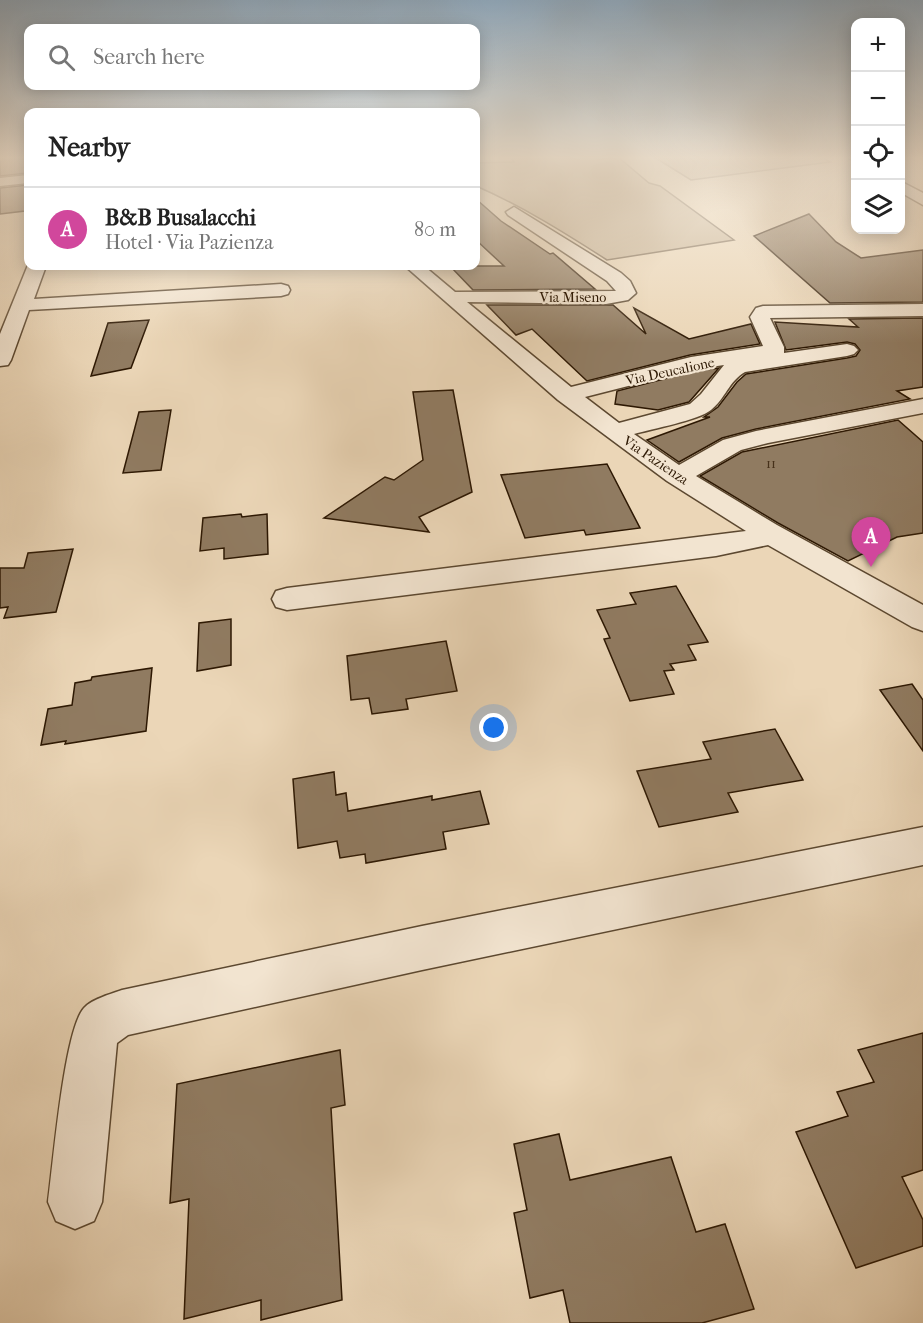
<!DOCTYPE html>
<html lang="en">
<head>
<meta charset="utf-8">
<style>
	body { margin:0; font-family:"IM FELL French Canon",serif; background:#f2f2f2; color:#222 }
	.controls { position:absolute; right:18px; top:18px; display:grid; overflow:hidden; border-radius:12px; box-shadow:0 3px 15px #0003 }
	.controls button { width:54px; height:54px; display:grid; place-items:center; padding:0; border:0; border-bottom:2px solid #e0e0e0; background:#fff; color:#222; font:30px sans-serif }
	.you { position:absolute; left:494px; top:728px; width:21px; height:21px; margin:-15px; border:4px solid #fff; border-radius:50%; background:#1a73e8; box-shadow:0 0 0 9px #1a73e833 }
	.badge { display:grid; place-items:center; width:39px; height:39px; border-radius:50%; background:#111827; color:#fff; font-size:20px; font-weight:700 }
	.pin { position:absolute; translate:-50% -50px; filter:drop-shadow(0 2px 3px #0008) }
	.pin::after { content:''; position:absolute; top:32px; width:21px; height:18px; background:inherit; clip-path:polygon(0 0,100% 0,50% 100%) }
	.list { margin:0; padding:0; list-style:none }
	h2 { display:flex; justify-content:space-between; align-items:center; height:78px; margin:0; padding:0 24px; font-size:26px }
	h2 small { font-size:20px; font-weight:400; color:#767676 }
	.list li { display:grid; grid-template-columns:39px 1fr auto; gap:18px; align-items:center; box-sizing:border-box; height:84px; padding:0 24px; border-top:2px solid #e0e0e0 }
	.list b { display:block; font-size:22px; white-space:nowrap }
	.list p { margin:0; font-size:20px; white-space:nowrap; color:#767676 }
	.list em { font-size:20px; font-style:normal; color:#767676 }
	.icon { flex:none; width:33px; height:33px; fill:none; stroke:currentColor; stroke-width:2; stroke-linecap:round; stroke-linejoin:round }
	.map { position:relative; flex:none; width:923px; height:1323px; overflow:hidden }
	.search { position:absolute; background:#fff; box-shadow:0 3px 15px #0003; left:24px; top:24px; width:456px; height:66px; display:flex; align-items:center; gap:15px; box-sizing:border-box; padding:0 21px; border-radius:12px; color:#767676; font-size:22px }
	.panel { position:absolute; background:#fff; box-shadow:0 3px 15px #0003; left:24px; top:108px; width:456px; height:162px; border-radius:12px }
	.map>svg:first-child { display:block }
	.green { fill:#cbb698; stroke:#7c674e; stroke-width:1.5 }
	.building { fill:#907b61; stroke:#2d1803; stroke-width:1.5 }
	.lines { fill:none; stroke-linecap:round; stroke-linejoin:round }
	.minor-casing { stroke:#5c4830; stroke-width:3 }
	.minor { fill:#f2e4d0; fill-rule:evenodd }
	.labels { text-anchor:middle; stroke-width:4.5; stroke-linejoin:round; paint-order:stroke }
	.far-street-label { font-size:14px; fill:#2d1803; stroke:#f2e4d0 }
	.number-label { font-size:14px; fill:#46311a }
</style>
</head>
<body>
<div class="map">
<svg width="923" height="1323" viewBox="0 0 923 1323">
	<rect width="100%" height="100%" fill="#ebd6b7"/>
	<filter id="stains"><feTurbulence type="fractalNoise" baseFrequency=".00333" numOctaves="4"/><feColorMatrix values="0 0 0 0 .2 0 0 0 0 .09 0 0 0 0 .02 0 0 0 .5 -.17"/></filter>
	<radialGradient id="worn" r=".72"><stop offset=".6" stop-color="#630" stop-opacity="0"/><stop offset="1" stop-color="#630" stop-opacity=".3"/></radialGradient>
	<g class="green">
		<path d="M511,157H618L649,183L660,186L734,240L607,260C565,233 522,206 476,186V163L514,162Z"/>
		<path d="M654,157H821L830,162L691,180Z"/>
	</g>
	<g class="building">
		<path d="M0,157H28V173L0,176Z"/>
		<path d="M28,185V203L25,211L0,214V188Z"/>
		<path d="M476,199L501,221L550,254L553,253L595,289L473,290L450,266H504L476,240Z"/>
		<path d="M809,214L836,242L861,258L923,250V302L830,303L754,236Z"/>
		<path d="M487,305H613L646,334L634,308L689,339L751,324L760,344L690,355L587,381L532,329L516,335Z"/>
		<path d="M923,318V387L897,391L910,399L756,429L722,438L679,462L647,440L710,417H704L718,407L737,382L746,374L847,358L856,356L860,350L855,344L847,342L786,350L775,322L858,327L849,319Z"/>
		<path d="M149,320L131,368L91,376L108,323Z"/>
		<path d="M719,368L689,402L658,410L615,404L617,391L691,372Z"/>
		<path d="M453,390L472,492L419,517L429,532L324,518L385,477L394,480L423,460L413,392Z"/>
		<path d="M171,410L161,470L123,473L139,412Z"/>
		<path d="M898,420L923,442V533L897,537L848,561L778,523L700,476L742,452Z"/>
		<path d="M607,464L640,528L586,535L584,530L525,538L501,475Z"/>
		<path d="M241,514L242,517L267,514L268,554L224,559V548L200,551L203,518Z"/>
		<path d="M73,549L56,612L4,618L8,607L0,608V568H24L28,553Z"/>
		<path d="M676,586L708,642L688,645L696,660L670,664L674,670L664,671L674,694L630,701L604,639L610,638L597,610L636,604L630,593Z"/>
		<path d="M231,619V665L197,671L199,623Z"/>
		<path d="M446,641L457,691L406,699L408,709L372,714L369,698L351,700L347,656Z"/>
		<path d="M152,668L146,731L65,744L66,741L41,745L48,709L72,705L75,683L91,680L92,677Z"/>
		<path d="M912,684L923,700V751L880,690Z"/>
		<path d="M775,729L803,780L728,793L738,812L659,827L637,771L711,759L703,742Z"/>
		<path d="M334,772L336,795L346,793L348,811L432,796V800L480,791L489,824L443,832L446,849L366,863L365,854L340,858L337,841L298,848L293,779Z"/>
		<path d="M923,1033V1170L902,1177L923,1220V1246L856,1268L796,1132L848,1116L837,1092L874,1082L858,1050Z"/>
		<path d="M340,1050L345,1105L331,1108L342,1300L261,1320V1300L184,1319L189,1199L170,1203L177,1084Z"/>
		<path d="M559,1134L570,1180L671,1157L696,1232L725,1224L754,1309L702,1323H570L563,1290L530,1298L514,1213L527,1210L514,1144Z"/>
	</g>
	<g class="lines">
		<g class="minor-casing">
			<g id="minor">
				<path d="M847,157H856V162Z"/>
				<path d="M28,175V183L0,186V178Z"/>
				<path d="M900,181L923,193V205L900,192Z"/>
				<path d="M514,207L621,273L630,281L636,293L628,300L606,304L467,302L571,387L691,357L763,346L750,317L756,308L763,306L923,304V316L770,318L784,347V353L847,344L854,346L858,350L854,354L847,356L745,372C729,381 725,399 711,410C699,420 652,429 634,434L679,465L723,440L756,431L923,399V413L768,443L741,450L696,476L777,525L923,605V631L912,627L768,545L716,556L287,610L276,607L272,599L276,591L287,588L746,531L667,481L558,400L405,266H424L455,292L616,291L607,281L508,215L506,212ZM724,365L701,394L690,404L619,423L585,397L691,370Z"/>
				<path d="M28,265L46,266L34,299L281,284L288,286L290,290L288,294L281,296L29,310L11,360L8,365L0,366V334Z"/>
				<path d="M923,827V865L422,970L128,1035L117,1043L102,1202L94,1221L75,1229L56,1221L48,1202C53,1166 64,1030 84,1008C92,999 111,994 122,990L422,926Z"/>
			</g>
		</g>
		<use href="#minor" class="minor"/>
	</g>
	<linearGradient id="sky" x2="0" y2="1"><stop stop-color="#8fa8bc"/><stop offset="0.46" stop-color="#f6eddf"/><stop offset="1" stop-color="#f6eddf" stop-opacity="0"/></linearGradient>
	<rect width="923" height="343" fill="url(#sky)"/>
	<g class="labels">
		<g class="far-street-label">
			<text x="573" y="302">Via Miseno</text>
			<text transform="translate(670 371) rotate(-12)" y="5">Via Deucalione</text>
			<text transform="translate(656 460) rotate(34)" y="5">Via Pazienza</text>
		</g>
		<g class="number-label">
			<text x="771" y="468">11</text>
		</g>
	</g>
	<rect width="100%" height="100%" filter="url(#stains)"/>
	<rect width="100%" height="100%" fill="url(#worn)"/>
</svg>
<div class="controls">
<button>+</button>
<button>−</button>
<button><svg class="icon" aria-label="locate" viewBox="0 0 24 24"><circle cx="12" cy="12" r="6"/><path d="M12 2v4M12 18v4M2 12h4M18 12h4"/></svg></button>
<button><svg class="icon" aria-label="layers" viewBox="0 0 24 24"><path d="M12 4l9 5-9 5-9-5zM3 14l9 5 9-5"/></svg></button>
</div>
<div class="you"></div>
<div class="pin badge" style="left:871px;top:567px;background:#d1479c">A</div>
<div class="search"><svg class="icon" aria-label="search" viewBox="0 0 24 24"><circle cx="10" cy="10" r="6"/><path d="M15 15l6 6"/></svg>Search here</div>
<section class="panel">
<h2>Nearby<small></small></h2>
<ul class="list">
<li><span class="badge" style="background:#d1479c">A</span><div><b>B&amp;B Busalacchi</b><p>Hotel · Via Pazienza</p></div><em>80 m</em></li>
</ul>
</section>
</div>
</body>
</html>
